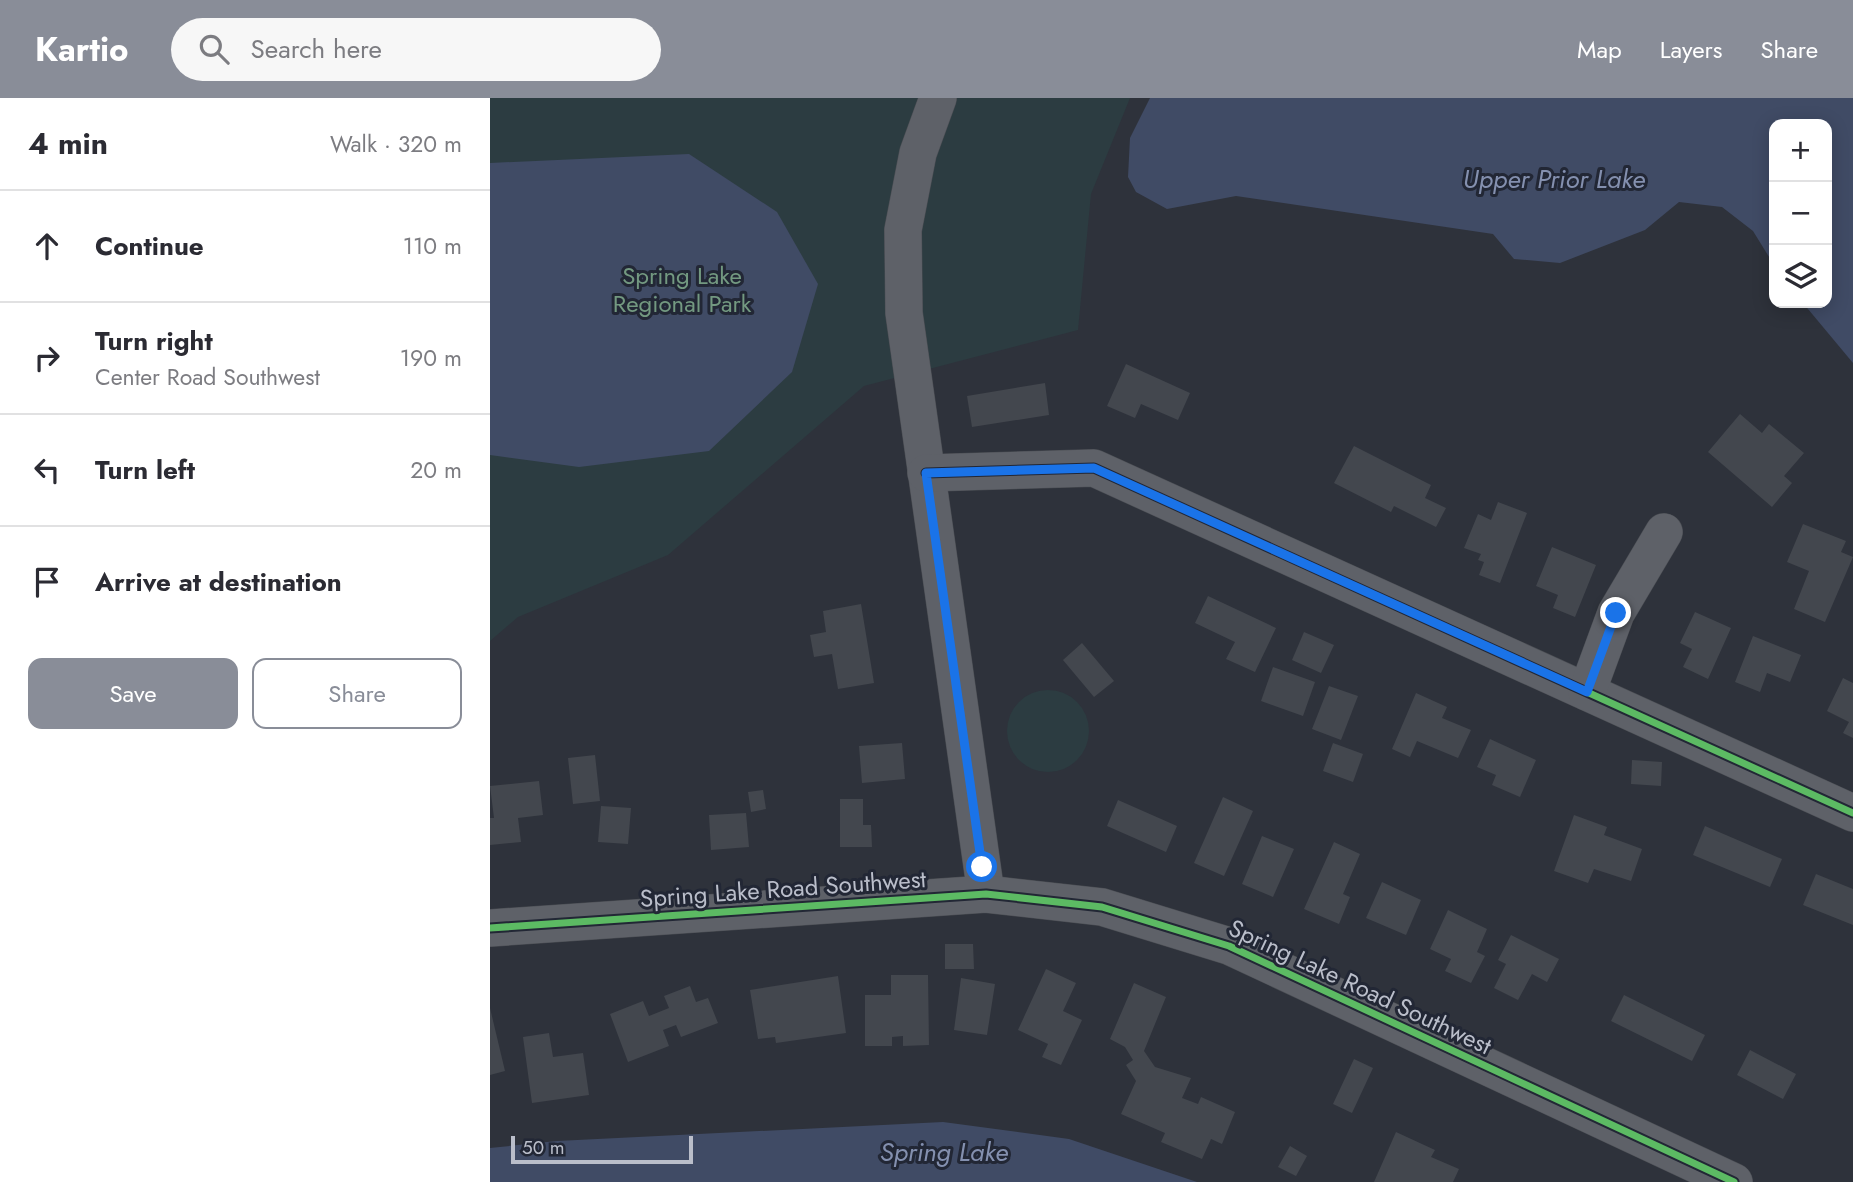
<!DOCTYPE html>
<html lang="en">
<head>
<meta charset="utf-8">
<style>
	body { margin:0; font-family:Jost,sans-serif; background:#f7f7f7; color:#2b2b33 }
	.controls { position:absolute; right:21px; top:21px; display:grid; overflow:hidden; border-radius:14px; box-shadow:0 4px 18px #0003 }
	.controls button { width:63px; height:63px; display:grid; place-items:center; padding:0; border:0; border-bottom:2px solid #e1e1e2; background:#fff; color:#2b2b33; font:35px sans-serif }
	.scale { position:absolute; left:21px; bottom:18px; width:182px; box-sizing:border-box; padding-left:7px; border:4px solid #babeca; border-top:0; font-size:19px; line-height:24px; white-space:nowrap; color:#babeca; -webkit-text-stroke:5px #222735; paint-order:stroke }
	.stop { position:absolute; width:21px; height:21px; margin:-16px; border:5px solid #1a73e8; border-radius:50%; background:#fff }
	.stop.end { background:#1a73e8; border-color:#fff; box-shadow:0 2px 7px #0008 }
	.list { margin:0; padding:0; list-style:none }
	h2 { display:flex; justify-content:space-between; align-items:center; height:91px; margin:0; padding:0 28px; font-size:30px }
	h2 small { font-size:23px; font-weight:400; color:#7c7c81 }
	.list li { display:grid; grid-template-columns:46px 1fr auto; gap:21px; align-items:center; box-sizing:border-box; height:112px; padding:0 28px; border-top:2px solid #e1e1e2 }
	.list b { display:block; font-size:26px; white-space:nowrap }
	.list p { margin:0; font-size:23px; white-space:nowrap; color:#7c7c81 }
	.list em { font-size:23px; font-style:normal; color:#7c7c81 }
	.actions { display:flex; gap:14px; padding:21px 28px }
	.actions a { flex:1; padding:16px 0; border:2px solid #898d98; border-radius:14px; text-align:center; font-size:24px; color:#898d98 }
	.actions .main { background:#898d98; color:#fff }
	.icon { flex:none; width:38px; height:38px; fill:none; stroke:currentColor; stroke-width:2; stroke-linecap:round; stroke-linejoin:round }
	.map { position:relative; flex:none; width:1363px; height:1084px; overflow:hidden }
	header { display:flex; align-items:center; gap:42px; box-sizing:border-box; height:98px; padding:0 35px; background:#898d98; color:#fff }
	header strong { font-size:33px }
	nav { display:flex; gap:38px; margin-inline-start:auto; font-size:24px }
	.search { width:490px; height:63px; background:#f7f7f7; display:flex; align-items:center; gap:18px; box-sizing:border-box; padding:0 24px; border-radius:38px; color:#7c7c81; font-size:26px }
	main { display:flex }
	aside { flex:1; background:#fff }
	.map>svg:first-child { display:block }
	.green { fill:#2c3c41 }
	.water { fill:#404b65 }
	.building { fill:#43474e }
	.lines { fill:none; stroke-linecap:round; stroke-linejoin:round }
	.minor-casing { stroke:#4a4d53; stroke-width:38 }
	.minor { stroke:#5e6168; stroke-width:37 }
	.cycleway-casing { stroke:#222735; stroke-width:11 }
	.cycleway { stroke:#5cba63; stroke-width:7 }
	.route { stroke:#1a73e8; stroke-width:9 }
	.labels { text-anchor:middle; stroke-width:6; stroke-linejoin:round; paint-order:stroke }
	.park-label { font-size:24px; fill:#739981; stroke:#222735 }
	.street-label { font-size:24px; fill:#babeca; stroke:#222735 }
	.water-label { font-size:26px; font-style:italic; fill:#8490af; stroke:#222735 }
</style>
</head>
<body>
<header>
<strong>Kartio</strong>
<div class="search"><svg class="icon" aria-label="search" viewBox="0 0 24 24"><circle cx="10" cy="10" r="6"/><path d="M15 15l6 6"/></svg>Search here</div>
<nav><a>Map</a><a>Layers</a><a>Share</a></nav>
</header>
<main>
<aside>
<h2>4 min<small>Walk · 320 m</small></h2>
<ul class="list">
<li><svg class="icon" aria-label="ahead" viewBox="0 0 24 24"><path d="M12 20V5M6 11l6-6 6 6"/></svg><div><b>Continue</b></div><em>110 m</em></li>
<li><svg class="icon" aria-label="right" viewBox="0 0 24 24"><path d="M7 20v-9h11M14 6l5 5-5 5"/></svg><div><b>Turn right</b><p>Center Road Southwest</p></div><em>190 m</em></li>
<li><svg class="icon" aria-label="left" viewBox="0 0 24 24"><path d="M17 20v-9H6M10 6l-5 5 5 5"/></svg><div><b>Turn left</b></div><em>20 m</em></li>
<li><svg class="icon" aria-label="arrive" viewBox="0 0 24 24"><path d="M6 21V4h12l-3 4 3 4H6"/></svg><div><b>Arrive at destination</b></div></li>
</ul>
<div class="actions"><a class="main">Save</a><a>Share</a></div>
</aside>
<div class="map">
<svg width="1363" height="1084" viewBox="0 0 1363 1084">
	<rect width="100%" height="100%" fill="#2e323b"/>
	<g class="green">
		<path d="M0,0H640L601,96L588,232L374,288L178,457L28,519L0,543Z"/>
		<circle cx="558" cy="633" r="41"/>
	</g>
	<g class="water">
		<path d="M660,0H1363V265L1313,205H1337V26H1284V167L1263,133L1232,109L1189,104L1155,132L1070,165L1024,161L1003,136L746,98L677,111L646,94L638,79L640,40Z"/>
		<path d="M199,56L287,114L328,186L302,274L219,353L89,369L0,357V65Z"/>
		<path d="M453,1024L579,1041L707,1084H0V1050L67,1043Z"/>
	</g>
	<g class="building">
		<path d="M636,266L700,295L688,322L651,306L645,320L617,308Z"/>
		<path d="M555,285L559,317L482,329L477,298Z"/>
		<path d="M1250,316L1272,335L1279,326L1314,355L1294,378L1302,385L1282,409L1218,354Z"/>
		<path d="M864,348L941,387L935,400L956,410L946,429L904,408L901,414L844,385Z"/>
		<path d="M1008,404L1037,415L1010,485L989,477L994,464L988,462L991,456L974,450L988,416L1001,422Z"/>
		<path d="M1313,426L1356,443L1351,454L1363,459L1335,524L1304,511L1319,473L1297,464Z"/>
		<path d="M1062,449L1106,467L1085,519L1063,510L1068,497L1046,488Z"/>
		<path d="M718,498L786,530L765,574L736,561L745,544L705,525Z"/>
		<path d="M371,506L384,585L348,591L342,556L324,559L320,537L336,534L333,513Z"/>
		<path d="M1205,514L1241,530L1218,581L1193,569L1202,551L1190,545Z"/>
		<path d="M814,534L844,547L831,575L802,562Z"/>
		<path d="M1263,538L1311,557L1300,584L1277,575L1270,594L1245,584Z"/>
		<path d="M592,545L624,583L604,599L573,562Z"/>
		<path d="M783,569L825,584L813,618L771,603Z"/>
		<path d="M1353,580L1363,585V640L1353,635L1359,624L1337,613Z"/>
		<path d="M839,588L868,598L851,642L822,631Z"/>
		<path d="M926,595L957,609L952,620L981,632L968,660L927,643L920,659L902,651Z"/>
		<path d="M1000,641L1046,662L1030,699L1002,687L1006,677L987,669Z"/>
		<path d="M412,645L415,681L372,685L369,648Z"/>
		<path d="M843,645L873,656L863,684L833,673Z"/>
		<path d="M105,657L110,703L83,706L78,660Z"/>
		<path d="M1142,662L1172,664L1171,688L1141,686Z"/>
		<path d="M49,683L53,717L28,720L31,744L0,747V720H4L0,688Z"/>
		<path d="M273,692L276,711L261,714L258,694Z"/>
		<path d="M733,699L763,713L734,778L704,765Z"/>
		<path d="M350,701H373V727H381L382,749H350Z"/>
		<path d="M628,702L687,728L676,754L617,728Z"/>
		<path d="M111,708L141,710L138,746L108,744Z"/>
		<path d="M256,715L259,749L221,752L219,717Z"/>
		<path d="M1084,717L1117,729L1114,737L1152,751L1141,783L1104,771L1098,785L1064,773Z"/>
		<path d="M1215,728L1292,761L1280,789L1203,757Z"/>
		<path d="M772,738L804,751L783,799L752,786Z"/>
		<path d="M844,744L870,756L853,796L860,799L849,826L814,811Z"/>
		<path d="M1326,776L1363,791V827L1313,807Z"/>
		<path d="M892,784L931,802L916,837L876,820Z"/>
		<path d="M958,812L997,831L987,854L995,858L981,885L955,873L961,861L940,851Z"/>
		<path d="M1021,837L1069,861L1057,884L1042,876L1028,902L1004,890L1016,866L1008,862Z"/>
		<path d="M455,846H483L484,871H455Z"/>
		<path d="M556,871L586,885L573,913L592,922L571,967L552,959L558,946L528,932Z"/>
		<path d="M401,877H438L439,947L413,948V938L402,939V948H375V897H401Z"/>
		<path d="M348,878L356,935L286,945L285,939L268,941L260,892Z"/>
		<path d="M471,880L505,886L497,937L464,932Z"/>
		<path d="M644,885L676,899L654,953L665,969L701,980L692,1000L708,1006L711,999L745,1014L732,1046L721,1041L712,1061L671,1044L675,1035L631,1016L646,983L636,967L643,962L635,949L620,941Z"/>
		<path d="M200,888L206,904L218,900L228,925L191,939L186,927L173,932L179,948L138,964L120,916L153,903L159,918L179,910L174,898Z"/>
		<path d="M1134,897L1215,937L1202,963L1121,923Z"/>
		<path d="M0,910L15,973L0,977Z"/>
		<path d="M59,935L63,959L93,955L99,997L42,1005L33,939Z"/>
		<path d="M1260,952L1306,976L1293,1001L1247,977Z"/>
		<path d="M864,961L883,970L862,1015L843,1006Z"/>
		<path d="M906,1034L945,1052L941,1059L969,1071L963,1084H884Z"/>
		<path d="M800,1048L817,1058L806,1078L788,1069Z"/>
	</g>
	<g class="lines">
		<g class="minor-casing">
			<g id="minor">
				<path d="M448,0L428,55L413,132L414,215L496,796"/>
				<path d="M436,375L604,370L1363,715"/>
				<path d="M1097,594L1126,515L1174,434"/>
				<path d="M0,830L496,796L612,809L739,848L1244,1084"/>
			</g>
		</g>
		<use href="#minor" class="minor"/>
		<g class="cycleway-casing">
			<g id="cycleway">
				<path d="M436,375L604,370L1363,715"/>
				<path d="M0,830L496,796L612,809L739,848L1244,1084"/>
			</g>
		</g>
		<use href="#cycleway" class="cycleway"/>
	</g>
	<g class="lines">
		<path class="route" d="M492,769L436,375L604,370L1097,594L1126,515"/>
	</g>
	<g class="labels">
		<g class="park-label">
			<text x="192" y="186">Spring Lake<tspan x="192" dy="28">Regional Park</tspan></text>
		</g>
		<g class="street-label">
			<text transform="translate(293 791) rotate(-4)" y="8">Spring Lake Road Southwest</text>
			<text transform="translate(870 889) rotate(25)" y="8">Spring Lake Road Southwest</text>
		</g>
		<g class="water-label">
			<text x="1064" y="90">Upper Prior Lake</text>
			<text x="454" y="1063">Spring Lake</text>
		</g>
	</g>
</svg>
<div class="controls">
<button>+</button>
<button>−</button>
<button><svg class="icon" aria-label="layers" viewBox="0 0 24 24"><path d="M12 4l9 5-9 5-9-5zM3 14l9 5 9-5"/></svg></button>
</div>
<div class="scale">50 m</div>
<div class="stop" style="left:492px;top:769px"></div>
<div class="stop end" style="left:1126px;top:515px"></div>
</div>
</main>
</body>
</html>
